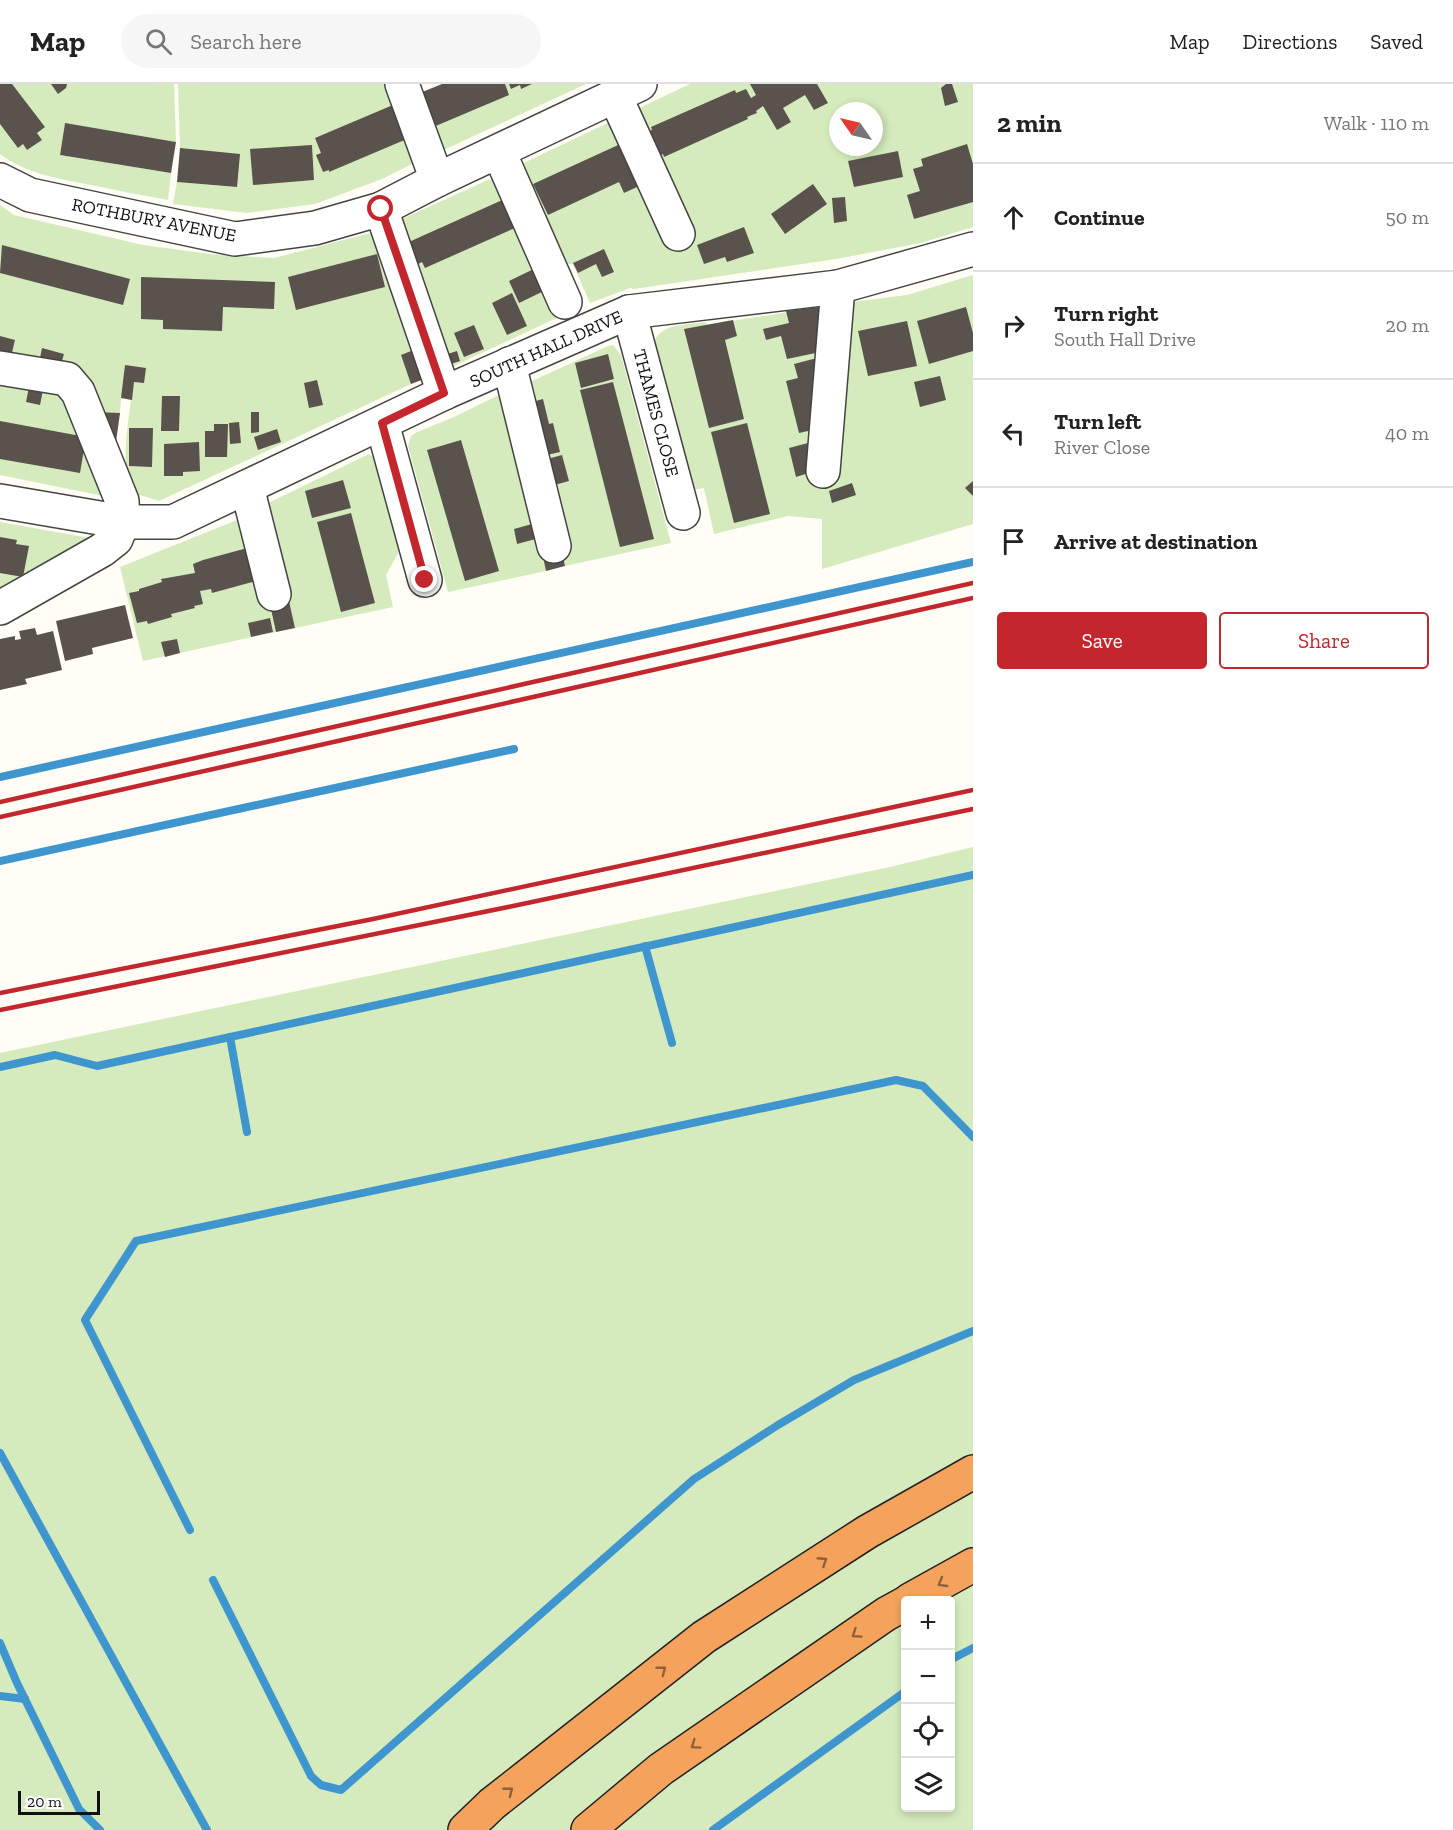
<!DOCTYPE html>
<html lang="en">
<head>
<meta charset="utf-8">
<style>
	body { margin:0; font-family:"Zilla Slab",serif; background:#f6f6f6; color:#222 }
	.controls { position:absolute; right:18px; bottom:18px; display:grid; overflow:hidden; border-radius:6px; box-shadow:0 3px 9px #0003 }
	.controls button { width:54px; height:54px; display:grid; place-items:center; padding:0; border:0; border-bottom:2px solid #e0e0e0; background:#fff; color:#222; font:30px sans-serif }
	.compass { position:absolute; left:829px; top:18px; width:54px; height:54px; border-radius:50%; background:#fff; box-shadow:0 3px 9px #0003; rotate:304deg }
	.scale { position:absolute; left:18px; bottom:15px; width:82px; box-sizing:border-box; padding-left:6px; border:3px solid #111; border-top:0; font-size:16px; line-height:21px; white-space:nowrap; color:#111; -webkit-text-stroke:4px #fff; paint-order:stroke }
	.stop { position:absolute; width:18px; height:18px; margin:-14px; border:4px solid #c4262e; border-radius:50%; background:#fff }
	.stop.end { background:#c4262e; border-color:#fff; box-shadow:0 2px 6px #0008 }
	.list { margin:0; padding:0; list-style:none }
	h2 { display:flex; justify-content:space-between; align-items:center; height:78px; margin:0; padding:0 24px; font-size:26px }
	h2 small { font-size:20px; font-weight:400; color:#767676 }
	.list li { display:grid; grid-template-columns:39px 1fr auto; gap:18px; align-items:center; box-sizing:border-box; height:108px; padding:0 24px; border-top:2px solid #e0e0e0 }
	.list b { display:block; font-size:22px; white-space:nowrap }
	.list p { margin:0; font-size:20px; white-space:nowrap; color:#767676 }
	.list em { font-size:20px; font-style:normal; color:#767676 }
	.actions { display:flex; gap:12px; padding:18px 24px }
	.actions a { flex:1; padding:14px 0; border:2px solid #c4262e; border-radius:6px; text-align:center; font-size:21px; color:#c4262e }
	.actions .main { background:#c4262e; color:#fff }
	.icon { flex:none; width:33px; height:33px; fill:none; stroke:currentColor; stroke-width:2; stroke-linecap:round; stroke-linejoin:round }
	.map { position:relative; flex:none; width:973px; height:1746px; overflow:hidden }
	header { display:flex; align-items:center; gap:36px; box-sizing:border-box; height:84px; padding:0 30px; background:#fff; border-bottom:2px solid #e0e0e0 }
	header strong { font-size:28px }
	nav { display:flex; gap:33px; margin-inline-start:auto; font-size:21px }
	.search { width:420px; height:54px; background:#f6f6f6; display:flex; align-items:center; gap:15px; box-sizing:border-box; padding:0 21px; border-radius:33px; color:#767676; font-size:22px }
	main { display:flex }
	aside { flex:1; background:#fff }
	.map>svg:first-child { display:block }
	.green { fill:#d5ebbd; fill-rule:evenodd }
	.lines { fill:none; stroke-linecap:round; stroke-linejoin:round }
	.stream { stroke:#3f96cf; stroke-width:8 }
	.building { fill:#5a524d }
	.minor-casing { stroke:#444; stroke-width:36 }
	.highway-casing { stroke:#222; stroke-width:36 }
	.minor { stroke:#fff; stroke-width:33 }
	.highway { stroke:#f5a25d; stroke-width:33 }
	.rail { stroke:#c4262e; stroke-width:4.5 }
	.oneway { stroke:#8e613b }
	.route { stroke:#c4262e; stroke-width:8 }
	.labels { text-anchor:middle; stroke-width:6; stroke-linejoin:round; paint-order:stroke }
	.street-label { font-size:18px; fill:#111; stroke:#fff }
</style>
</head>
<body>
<header>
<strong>Map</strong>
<div class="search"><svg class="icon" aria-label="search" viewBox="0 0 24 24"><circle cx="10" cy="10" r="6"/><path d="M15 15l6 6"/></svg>Search here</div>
<nav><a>Map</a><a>Directions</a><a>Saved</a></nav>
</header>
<main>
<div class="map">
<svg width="973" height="1746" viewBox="0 0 973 1746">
	<rect width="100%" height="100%" fill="#fffdf5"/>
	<g class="green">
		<path d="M0,0H174L176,58L65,40L60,71L171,89L168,116C141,111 114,106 86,100C56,94 25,89 0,70V40L18,63L23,60L27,66L42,56L37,49L44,43Z"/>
		<path d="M178,0H396L424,74L382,95L315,120L247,129L173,120L177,98L236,103L180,64ZM379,28L393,61L351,78ZM312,61L314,96L253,100Z"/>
		<path d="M480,0H509L512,5L520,1L521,4L532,0H586L433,71L424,47L488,20Z"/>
		<path d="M690,0H973V143L921,159L836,175L634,205L630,204L590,219L573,180H557L511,85ZM838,27H874V63H838Z"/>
		<path d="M501,90L563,231L441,288L391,140Z"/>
		<path d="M0,121L14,131L143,161L210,170L274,174L382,146L421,263L411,300L159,417L140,411H129C123,374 126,353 131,316L121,314L120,329L97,328L0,274Z"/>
		<path d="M973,191V440L822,485V435L788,432L714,450L704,404L691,406L653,263C656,239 687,241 706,238L707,241L819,223L825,246L821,289L814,290L818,356L808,359L815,387L843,219L907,211Z"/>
		<path d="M613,261L621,271L671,459L565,482L525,320L535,317L530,298L608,262Z"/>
		<path d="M0,293L66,302L113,414L0,391Z"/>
		<path d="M509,306L546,487L448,508L408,362L411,352L417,348L454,333Z"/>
		<path d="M369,370L381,379L401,464L386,491L393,523L295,544L286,503L260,423Z"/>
		<path d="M247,432L276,548L143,577L120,483Z"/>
		<path d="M0,438L101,456L0,515Z"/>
		<path d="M973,763V1746H0V969L890,783ZM906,1516H950V1724H906Z"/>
	</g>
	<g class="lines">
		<g class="stream">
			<path d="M0,693L973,478"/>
			<path d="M0,777L514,665"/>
			<path d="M645,862L672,959"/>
			<path d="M230,953L247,1048"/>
			<path d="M0,983L55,971L97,982L973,791"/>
			<path d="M0,1369L207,1746"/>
			<path d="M190,1446L85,1236L136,1157L896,996L923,1002L973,1053"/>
			<path d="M213,1496L311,1692L321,1701L341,1706L694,1395L778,1341L854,1296L973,1247"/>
			<path d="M0,1559L17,1599L79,1725L100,1746"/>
			<path d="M950,1576L973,1564"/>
			<path d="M0,1612L25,1615"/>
			<path d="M713,1746L906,1607"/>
		</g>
	</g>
	<g class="building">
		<path d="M0,0H12L45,43L37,49L42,56L27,66L23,60L18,64L0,40Z"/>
		<path d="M51,0H67L66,4L58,10Z"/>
		<path d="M442,0H505L509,11L424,47L410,13Z"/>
		<path d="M509,0H532L521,5L520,1L511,5Z"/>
		<path d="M750,0H817L828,19L814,26L805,11L783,24L791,38L777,46L763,22L756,27L757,29L747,33L748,35L664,73L663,70L652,76L641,51L652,46L651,43L735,6L736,9L746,5L751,14L756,11Z"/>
		<path d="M946,0H952L958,18L945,22L941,4Z"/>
		<path d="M400,18L414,52L329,88V86L323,88L316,71L321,69L315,54Z"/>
		<path d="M65,39L176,58L171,89L60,71Z"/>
		<path d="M629,56L648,98L624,109L619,98L548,131L533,100Z"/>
		<path d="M967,60L973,80V118L914,135L907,111L920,107L913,85L923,82L921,75Z"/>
		<path d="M312,61L314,96L253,101L250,65Z"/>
		<path d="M180,64L240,70L237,103L177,98Z"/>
		<path d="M898,67L903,93L854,103L848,77Z"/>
		<path d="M813,100L827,120L785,150L771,130Z"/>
		<path d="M511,112L524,140L425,184L422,178L408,185L400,162Z"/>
		<path d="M845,113L847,137L834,139L832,114Z"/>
		<path d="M744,143L754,169L727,178L725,173L704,180L697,161Z"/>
		<path d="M2,161L130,195L123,221L0,189Z"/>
		<path d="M604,165L614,188L602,193L596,180L578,189L573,179Z"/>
		<path d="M377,170L385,203L296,226L288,193Z"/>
		<path d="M538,183L548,205L519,219L509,197Z"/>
		<path d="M141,193L275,198L274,225L223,223L222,247L163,245V236L141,235Z"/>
		<path d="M512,209L527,242L507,251L492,219Z"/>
		<path d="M819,223L825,246V267L787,275L781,252L766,256L763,245L789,239L786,227Z"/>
		<path d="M966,223L973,249V267L929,280L917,237Z"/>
		<path d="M733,236L737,252L725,256L744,335L709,344L684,245Z"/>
		<path d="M907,237L917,282L868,292L858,247Z"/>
		<path d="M474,241L484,265L464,273L454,249Z"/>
		<path d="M0,252L15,256L10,277L0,274Z"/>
		<path d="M421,263L432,292L411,300L401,271Z"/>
		<path d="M42,264L64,270L60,284L39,279Z"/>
		<path d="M457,267L460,277L442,283L438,273Z"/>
		<path d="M608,270L614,295L581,304L575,279Z"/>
		<path d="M817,274L821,289L814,290L820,317L817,345L799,349L786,297L798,294L794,280Z"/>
		<path d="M125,281L146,284L144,299L134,298L132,316L121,314Z"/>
		<path d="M940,292L946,316L920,323L914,298Z"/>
		<path d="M317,296L323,321L309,324L304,299Z"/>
		<path d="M30,298L44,301L40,321L26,318Z"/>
		<path d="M613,298L654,455L620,463L580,306Z"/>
		<path d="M162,312H180L179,347H161Z"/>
		<path d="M543,315L549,340L553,339L560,368L538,373L525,320Z"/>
		<path d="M97,328L120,329L116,358Z"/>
		<path d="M251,328H259V348L251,349Z"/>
		<path d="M0,337L86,353L80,389L0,375Z"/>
		<path d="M239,338L241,359L230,360L229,339Z"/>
		<path d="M747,339L770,430L734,439L711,348Z"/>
		<path d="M214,340H228L227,373H205V347H214Z"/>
		<path d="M129,344H153L152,383L129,382Z"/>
		<path d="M277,345L281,358L258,366L254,353Z"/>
		<path d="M461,356L499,487L465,497L427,366Z"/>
		<path d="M199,358L200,387L183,388V392H164V360Z"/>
		<path d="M808,359L815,387L796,393L789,364Z"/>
		<path d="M562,371L569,397L547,403L540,377Z"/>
		<path d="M343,396L351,424L312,434L305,407Z"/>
		<path d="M973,397V412L965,404Z"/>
		<path d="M852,399L856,411L832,419L829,407Z"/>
		<path d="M351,429L375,519L341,528L317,438Z"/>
		<path d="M539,438L543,453L517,460L514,445Z"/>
		<path d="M0,453L17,456L16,460L29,462L23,493L0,489Z"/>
		<path d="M251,463L260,496L212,509L211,505L200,507L203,520L194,522L195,524L171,530L172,533L148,540L147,537L137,539L129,509L139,507V505L162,498L161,495L195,489L193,480L203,476Z"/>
		<path d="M562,468L565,482L546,487L543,473Z"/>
		<path d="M289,517L295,544L276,548L270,521Z"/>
		<path d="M125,521L133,554L92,564L93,570L65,577L56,537Z"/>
		<path d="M270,534L273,548L251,553L248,539Z"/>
		<path d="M35,544L37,551L53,547L62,586L25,595L27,600L0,606V555L15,552V556L21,555L19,547Z"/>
		<path d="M177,555L180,569L165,573L161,558Z"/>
	</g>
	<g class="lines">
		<g class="minor-casing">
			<g id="minor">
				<path d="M402,0L437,96"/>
				<path d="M615,12L678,150"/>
				<path d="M499,68L565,218"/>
				<path d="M0,96L30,111L235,155L315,144L381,125L437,96L640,0"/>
				<path d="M381,125L444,309"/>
				<path d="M629,228L683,429"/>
				<path d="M509,280L554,462"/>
				<path d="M0,284L67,295L78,308L122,417L123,438L116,455L102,466L0,524"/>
				<path d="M382,339L425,496"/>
				<path d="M823,387L838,203"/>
				<path d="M247,403L274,510"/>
				<path d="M0,417L123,438H173L444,309L629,228L838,203L973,165"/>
			</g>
		</g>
		<g class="highway-casing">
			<g id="highway">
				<path d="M910,1516L973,1481"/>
				<path d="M465,1746L492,1720L704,1553L867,1448L973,1388"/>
				<path d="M588,1746L661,1685L886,1530L906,1519"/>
			</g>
		</g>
		<use href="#minor" class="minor"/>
		<use href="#highway" class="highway"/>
		<g class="rail">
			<path d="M0,718L973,499"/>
			<path d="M0,733L973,514"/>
			<path d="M0,909L373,835L973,706"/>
			<path d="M0,926L513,822L973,725"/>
		</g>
	</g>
	<defs><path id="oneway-chevron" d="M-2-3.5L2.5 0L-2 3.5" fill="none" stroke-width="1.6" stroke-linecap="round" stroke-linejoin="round" transform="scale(1.5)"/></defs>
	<g class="oneway">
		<use href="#oneway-chevron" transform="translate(823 1477) rotate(-33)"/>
		<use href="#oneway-chevron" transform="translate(942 1499) rotate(150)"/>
		<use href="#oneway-chevron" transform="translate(856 1550) rotate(146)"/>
		<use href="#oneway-chevron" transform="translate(662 1586) rotate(-38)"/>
		<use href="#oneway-chevron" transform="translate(695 1661) rotate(145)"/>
		<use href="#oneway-chevron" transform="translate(509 1707) rotate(-38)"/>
	</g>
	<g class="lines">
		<path class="route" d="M381,125L444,309L382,339L425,496"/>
	</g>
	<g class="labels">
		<g class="street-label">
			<text transform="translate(154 136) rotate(11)" y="6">ROTHBURY AVENUE</text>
			<text transform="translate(546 265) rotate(-24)" y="6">SOUTH HALL DRIVE</text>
			<text transform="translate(656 329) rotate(75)" y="6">THAMES CLOSE</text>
		</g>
	</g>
</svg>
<div class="controls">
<button>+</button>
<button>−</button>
<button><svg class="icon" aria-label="locate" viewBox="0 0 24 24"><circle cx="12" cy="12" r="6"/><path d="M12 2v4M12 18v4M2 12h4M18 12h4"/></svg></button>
<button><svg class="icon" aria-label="layers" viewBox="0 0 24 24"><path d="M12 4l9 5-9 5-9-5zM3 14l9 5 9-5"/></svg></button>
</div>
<svg class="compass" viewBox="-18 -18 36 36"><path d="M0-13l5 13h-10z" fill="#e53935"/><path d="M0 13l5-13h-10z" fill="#767676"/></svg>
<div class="scale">20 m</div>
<div class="stop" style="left:381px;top:125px"></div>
<div class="stop end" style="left:425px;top:496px"></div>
</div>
<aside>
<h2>2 min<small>Walk · 110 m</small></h2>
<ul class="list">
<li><svg class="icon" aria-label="ahead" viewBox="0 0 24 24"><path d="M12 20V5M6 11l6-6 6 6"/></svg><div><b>Continue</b></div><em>50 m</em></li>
<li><svg class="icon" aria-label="right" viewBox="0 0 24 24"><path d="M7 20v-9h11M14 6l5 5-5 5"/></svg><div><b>Turn right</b><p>South Hall Drive</p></div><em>20 m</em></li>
<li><svg class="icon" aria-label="left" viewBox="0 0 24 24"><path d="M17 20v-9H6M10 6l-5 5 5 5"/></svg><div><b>Turn left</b><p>River Close</p></div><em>40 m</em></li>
<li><svg class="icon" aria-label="arrive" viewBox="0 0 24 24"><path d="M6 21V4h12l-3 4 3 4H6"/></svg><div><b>Arrive at destination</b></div></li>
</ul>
<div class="actions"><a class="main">Save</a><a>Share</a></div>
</aside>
</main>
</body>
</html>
